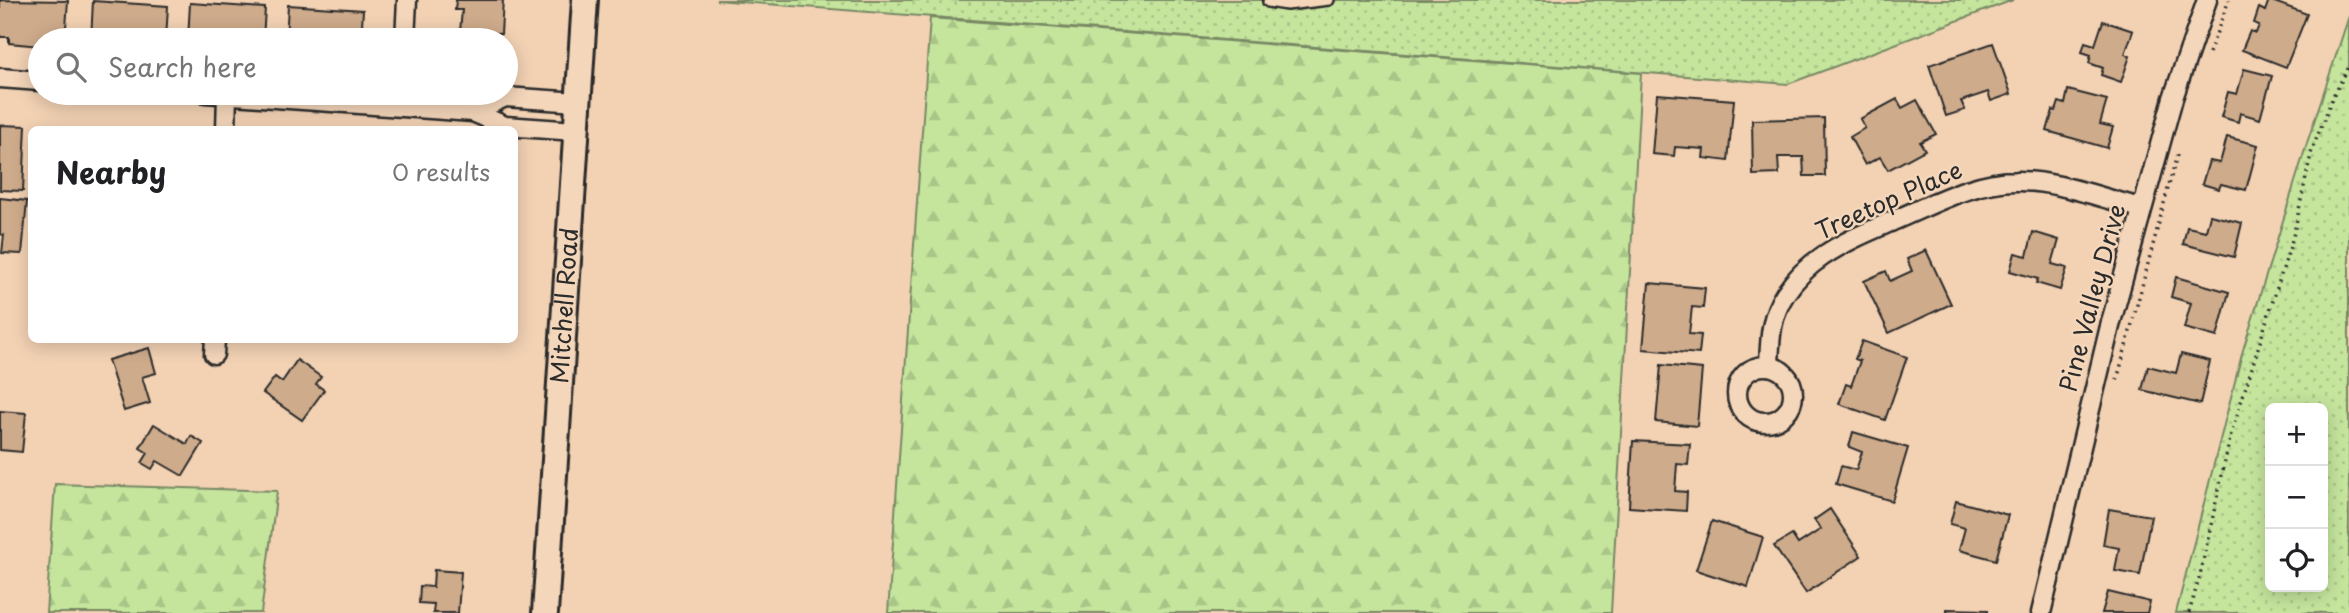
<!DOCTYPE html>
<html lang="en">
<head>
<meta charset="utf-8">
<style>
	body { margin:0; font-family:"Playpen Sans",sans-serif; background:#f2f2f2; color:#202124 }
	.controls { position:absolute; right:21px; bottom:21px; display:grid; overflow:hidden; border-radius:10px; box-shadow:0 4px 18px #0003 }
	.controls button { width:63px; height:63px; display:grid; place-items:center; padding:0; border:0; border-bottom:2px solid #e0e0e0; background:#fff; color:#202124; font:35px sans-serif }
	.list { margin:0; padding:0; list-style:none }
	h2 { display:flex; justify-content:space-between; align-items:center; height:91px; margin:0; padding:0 28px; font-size:30px }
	h2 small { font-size:23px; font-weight:400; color:#757577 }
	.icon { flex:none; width:38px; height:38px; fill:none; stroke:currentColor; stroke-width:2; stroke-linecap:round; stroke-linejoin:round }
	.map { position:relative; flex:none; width:2349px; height:613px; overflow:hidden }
	.search { position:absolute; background:#fff; box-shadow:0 4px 18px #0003; left:28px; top:28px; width:490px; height:77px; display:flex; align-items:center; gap:18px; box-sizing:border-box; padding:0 24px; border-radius:38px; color:#757577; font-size:26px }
	.panel { position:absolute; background:#fff; box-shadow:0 4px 18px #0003; left:28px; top:126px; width:490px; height:217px; border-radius:10px }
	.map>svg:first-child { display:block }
	.grass { fill:url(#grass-dots); stroke:#788864; stroke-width:2; fill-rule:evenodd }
	.forest { fill:url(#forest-firs); stroke:#788864; stroke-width:2 }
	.building { fill:#ceab8b; stroke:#2b2b2b; stroke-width:2 }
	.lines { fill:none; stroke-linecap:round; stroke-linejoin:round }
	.lane-casing { stroke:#2b2b2b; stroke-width:14 }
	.street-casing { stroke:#2b2b2b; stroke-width:23 }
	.secondary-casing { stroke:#2b2b2b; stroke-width:30 }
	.path { stroke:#2b2b2b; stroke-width:3.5; stroke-dasharray:2 5; stroke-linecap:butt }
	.lane { stroke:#f4d6ba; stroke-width:9 }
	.street { stroke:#f4d6ba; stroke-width:18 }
	.secondary { stroke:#f4d6ba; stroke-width:24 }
	.labels { text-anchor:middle; stroke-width:5; stroke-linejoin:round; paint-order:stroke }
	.street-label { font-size:24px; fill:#2b2b2b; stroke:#f4d6ba }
</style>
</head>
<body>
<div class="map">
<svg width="2349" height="613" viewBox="0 0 2349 613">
	<defs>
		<pattern id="grass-dots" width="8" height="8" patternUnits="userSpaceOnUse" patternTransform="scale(1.75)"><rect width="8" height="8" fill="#c5e59d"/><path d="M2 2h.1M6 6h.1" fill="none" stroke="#a9c587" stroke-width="1.8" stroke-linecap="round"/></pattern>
		<pattern id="forest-firs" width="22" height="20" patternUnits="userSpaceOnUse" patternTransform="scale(1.75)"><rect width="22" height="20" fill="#c5e59d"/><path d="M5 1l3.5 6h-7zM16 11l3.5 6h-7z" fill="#a9c587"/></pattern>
	</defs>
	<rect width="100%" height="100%" fill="#f3d2b4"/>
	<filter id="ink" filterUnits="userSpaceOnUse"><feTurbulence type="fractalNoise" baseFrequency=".0143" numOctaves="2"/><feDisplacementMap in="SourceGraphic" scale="14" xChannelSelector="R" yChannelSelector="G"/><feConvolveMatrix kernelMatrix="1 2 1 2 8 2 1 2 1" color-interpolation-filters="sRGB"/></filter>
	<g filter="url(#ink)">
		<g class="grass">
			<path d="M716,0H2013L1788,84Z"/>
			<path d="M2349,16V613H2176L2243,350L2307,143ZM2323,408V587H2270V408Z"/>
		</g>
		<g class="forest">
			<path d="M930,18L1641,73L1611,613H888Z"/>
			<path d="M55,484L277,491L261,613H46Z"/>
		</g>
		<g class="building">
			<path d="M0,0L68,1L65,40H40V46L9,43V37H0Z"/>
			<path d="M456,0H503L501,34L460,32L462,10H455Z"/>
			<path d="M2269,0L2307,14L2286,67L2242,50L2250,31L2256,33L2259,25L2254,23L2259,8L2265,11Z"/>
			<path d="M93,1L168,6L166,40H91Z"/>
			<path d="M190,3L265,8L263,40H188Z"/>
			<path d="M288,5L363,10L361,40H286Z"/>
			<path d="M2103,21L2133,31L2125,54L2130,56L2121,82L2101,75L2103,68L2089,63L2091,55L2082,52L2085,42L2095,45Z"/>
			<path d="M1993,43L2011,94L1991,101L1988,92L1961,101L1965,110L1946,116L1929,65Z"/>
			<path d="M2244,69L2272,76L2260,119L2240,113L2238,122L2221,117L2228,92L2237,94Z"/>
			<path d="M2068,90L2107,100L2100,124L2113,127L2107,148L2047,131L2053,110L2056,111L2059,102L2065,104Z"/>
			<path d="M1657,94L1734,100L1728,161L1703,158L1704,149L1675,147L1674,156L1652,154Z"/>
			<path d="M1897,99L1902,108L1917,100L1936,134L1920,142L1925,150L1888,170L1880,157L1865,165L1850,137L1865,128L1860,119Z"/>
			<path d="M1824,118L1825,176H1804L1803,157H1778L1779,174L1753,175L1752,120Z"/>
			<path d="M0,125L26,126L23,191L0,190Z"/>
			<path d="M2227,137L2258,145L2246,190L2221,184L2219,189L2202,184L2209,161L2220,163Z"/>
			<path d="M0,198L27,201L22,254L2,253L4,235L0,234Z"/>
			<path d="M2210,215L2242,223L2234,257L2183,244L2187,227L2206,231Z"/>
			<path d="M2033,232L2059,240L2052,264L2067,268L2060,290L2036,283L2038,279L2010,271L2015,253L2027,256Z"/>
			<path d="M1926,250L1951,304L1889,333L1864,281L1886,271L1890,281L1912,271L1907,259Z"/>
			<path d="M2176,277L2229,292L2217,337L2184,328L2191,303L2171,297Z"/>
			<path d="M1649,283L1705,288L1703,308L1692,307L1689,334L1701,335L1699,354L1643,349Z"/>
			<path d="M1862,341L1907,357L1885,420L1839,404L1846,384L1851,386L1860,361L1855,359Z"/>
			<path d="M149,348L156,373L142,377L150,403L124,411L108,360Z"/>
			<path d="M2181,354L2210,361L2200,404L2142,390L2148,366L2176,373Z"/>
			<path d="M297,360L321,377L316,384L324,390L302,420L263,393L275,377L282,382Z"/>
			<path d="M1661,365L1702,369L1697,426L1656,422Z"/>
			<path d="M0,411L26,413L22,452L0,450Z"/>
			<path d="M154,424L187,444L191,436L203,443L183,476L157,461L152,469L142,463L148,453L140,448Z"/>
			<path d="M1853,432L1908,448L1892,501L1836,484L1841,466L1856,470L1862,452L1849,447Z"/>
			<path d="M1633,441L1690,444L1688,465L1677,464L1675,491L1687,492L1686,511L1629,507Z"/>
			<path d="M1956,501L2008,515L1996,560L1959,550L1965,528L1950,524Z"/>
			<path d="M1830,509L1861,556L1806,593L1774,546L1792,535L1798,544L1821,529L1814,520Z"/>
			<path d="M2109,509L2151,516L2140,575L2115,571L2119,548L2103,545Z"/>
			<path d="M1712,521L1763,537L1748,587L1696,570Z"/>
			<path d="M434,570L461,572L458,613H433L434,604L419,603L420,586L433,587Z"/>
			<path d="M2108,592L2150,602L2147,613H2102Z"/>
			<path d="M1947,609L1988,610V613H1947Z"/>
		</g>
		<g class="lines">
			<g class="lane-casing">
				<path id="lane" d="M1268,2L1287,5L1329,0"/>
			</g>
			<g class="street-casing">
				<g id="street">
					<path d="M405,40L407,0"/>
					<path d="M0,78L40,81"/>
					<path d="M205,93L473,112"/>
					<path d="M226,130L227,94"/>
					<path d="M576,131L505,126L473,112L505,97L578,102"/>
					<path d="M214,354L215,340"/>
					<circle cx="1765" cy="394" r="28"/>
					<path d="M1769,366C1770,340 1770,317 1785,294C1795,279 1808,266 1823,256C1845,241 1870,231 1895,220C1933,204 1974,181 2016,181C2056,180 2103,199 2142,208"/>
					<path d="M2041,613L2111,322L2173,98L2207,0"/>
				</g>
			</g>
			<g class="secondary-casing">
				<g id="secondary">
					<path id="s1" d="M545,613L585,0"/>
				</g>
			</g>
			<g class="path">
				<path d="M2209,53L2229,0"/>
				<path d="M2117,380L2178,151"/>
				<path d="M2189,613L2200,575L2231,434L2293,237L2312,150L2334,94L2349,67"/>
			</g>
			<use href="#lane" class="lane"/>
			<use href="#street" class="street"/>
			<use href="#secondary" class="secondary"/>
		</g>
	</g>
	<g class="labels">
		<g class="street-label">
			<text transform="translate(1889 201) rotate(-24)" y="8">Treetop Place</text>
			<text transform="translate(2093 298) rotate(-75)" y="8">Pine Valley Drive</text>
			<text dy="8" stroke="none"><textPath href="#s1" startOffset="308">Mitchell Road</textPath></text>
		</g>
	</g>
</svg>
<div class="controls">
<button>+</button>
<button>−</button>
<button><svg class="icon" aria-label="locate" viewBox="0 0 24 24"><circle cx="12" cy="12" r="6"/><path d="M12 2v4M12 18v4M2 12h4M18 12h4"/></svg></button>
</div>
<div class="search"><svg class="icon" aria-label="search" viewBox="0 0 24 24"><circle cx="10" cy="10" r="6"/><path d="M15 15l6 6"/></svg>Search here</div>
<section class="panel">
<h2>Nearby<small>0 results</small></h2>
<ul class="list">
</ul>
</section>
</div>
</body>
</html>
